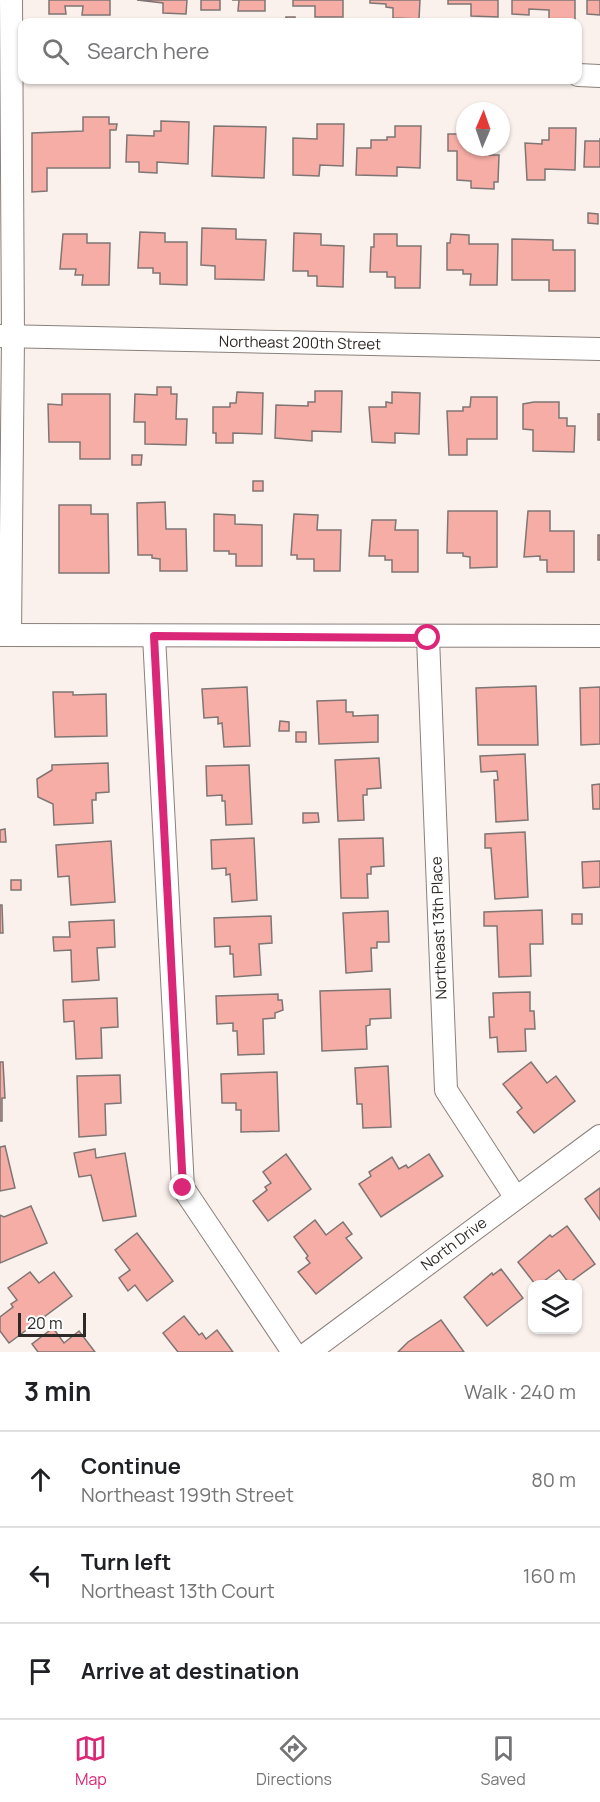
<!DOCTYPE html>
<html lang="en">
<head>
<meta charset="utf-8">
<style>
	body { margin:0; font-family:Manrope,sans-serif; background:#f2f2f2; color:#202124 }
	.controls { position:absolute; right:18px; bottom:18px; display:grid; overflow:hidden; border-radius:12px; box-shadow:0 2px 4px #0004 }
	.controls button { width:54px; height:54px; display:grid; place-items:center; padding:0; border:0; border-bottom:2px solid #e0e0e0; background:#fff; color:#202124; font:30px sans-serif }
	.compass { position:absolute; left:456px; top:102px; width:54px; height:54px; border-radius:50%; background:#fff; box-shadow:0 2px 4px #0004; rotate:2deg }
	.scale { position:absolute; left:18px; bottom:15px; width:68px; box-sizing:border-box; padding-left:6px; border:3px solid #2d2927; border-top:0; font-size:16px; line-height:21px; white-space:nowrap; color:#2d2927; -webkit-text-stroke:4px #fff; paint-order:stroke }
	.stop { position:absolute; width:18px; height:18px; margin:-14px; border:4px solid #db2777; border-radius:50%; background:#fff }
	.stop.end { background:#db2777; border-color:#fff; box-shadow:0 2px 6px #0008 }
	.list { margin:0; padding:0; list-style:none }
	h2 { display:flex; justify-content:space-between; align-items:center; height:78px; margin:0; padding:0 24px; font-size:26px }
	h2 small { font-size:20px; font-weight:400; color:#757577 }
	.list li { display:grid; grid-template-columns:39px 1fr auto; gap:18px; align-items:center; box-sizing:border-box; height:96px; padding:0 24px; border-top:2px solid #e0e0e0 }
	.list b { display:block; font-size:22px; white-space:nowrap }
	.list p { margin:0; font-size:20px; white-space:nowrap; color:#757577 }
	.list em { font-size:20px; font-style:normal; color:#757577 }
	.icon { flex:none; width:33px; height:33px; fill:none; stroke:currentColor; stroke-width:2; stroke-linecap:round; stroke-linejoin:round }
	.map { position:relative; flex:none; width:600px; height:1352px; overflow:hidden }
	.search { position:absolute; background:#fff; box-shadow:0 2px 4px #0004; left:18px; right:18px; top:18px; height:66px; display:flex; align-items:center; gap:15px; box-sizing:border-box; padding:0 21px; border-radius:12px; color:#757577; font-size:22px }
	.sheet { height:366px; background:#fff }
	nav { display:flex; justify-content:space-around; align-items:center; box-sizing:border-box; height:84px; border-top:2px solid #e0e0e0; background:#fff; font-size:16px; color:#757577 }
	nav a { display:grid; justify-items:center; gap:3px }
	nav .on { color:#db2777 }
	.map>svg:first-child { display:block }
	.building { fill:#f6ada5; stroke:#7f7574; stroke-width:1.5 }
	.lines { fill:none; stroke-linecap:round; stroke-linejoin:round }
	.minor-casing { stroke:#89807b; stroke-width:24 }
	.minor { stroke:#fff; stroke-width:22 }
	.route { stroke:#db2777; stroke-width:8 }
	.labels { text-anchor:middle; stroke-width:4.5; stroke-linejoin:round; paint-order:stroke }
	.street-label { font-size:15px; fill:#2d2927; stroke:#fff }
</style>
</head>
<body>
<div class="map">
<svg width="600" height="1352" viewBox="0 0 600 1352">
	<rect width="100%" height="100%" fill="#fbf1ec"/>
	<g class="building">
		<path d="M49,0H110V15H82L83,6H65L66,14H49Z"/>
		<path d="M137,0H187L186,14L163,13V3Z"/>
		<rect x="201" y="0" width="19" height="10"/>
		<path d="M232,0H265V11H238L239,0Z"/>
		<path d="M293,0H343V17H315V6H293Z"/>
		<path d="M370,0H420L419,19L393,18V8L386,7V4L370,3Z"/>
		<path d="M448,0H498V17L471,16V4H448Z"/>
		<path d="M512,0H575V21L549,20V10L529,9V15L512,14Z"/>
		<path d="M587,0H600V15L587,14Z"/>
		<path d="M286,17H295V22H285Z"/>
		<path d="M83,117H109V124H117L116,130H110V168H47V191L32,192V133L83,131Z"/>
		<path d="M161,121L189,122L188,164L157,162V173L139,172V162H126L127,135L154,136V131H161Z"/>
		<path d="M317,124H344L343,166L320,165L319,176L293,175V138L317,139Z"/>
		<path d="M214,126L266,127L264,178L212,176Z"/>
		<path d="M395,126H421L420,168L397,167V176L356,175L357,148H371V140H387V137H395Z"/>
		<path d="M549,128H576L575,170L545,169V180H527L525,143L542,144V140H549Z"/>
		<path d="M458,131H465V147L488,148L489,155H499L498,182H494V189L471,188V181L457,180V151H448V134H458Z"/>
		<path d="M600,138V167H584L585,141H600Z"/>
		<path d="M588,213L598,214V224L588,223Z"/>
		<path d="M202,228L236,229V239L266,240L264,280L215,279V266L201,265Z"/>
		<path d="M140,232L165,233V242H187V285L160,284V273H153V268H138Z"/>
		<path d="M294,233L321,234V245L344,246L343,287L317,286V276H308V271H293Z"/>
		<path d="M63,234H87V243H110L109,285H82L83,275H75L76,269H60Z"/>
		<path d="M374,234H397V246H421L420,288H395V277H387V272H370L371,247H374Z"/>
		<path d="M451,234L469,235V244H498L497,285H470L471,274H463V270H447V243H450Z"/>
		<path d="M512,239L553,240V250H575V291H549V280H512Z"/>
		<path d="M157,387H171V394H177L176,419H187L186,445L145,444V422H134L135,394L157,395Z"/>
		<path d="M315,391H342L341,432L312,431V441L275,438L276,405L308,406V402H315Z"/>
		<path d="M237,392L263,393L262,434L233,433V443H216V433H213V407H230V403H236Z"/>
		<path d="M392,392L420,393L419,434L395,433V443L372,442L369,407H386V402L392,403Z"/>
		<path d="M62,394H110V459H80V442H49L48,404L62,405Z"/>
		<path d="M471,397H497V439H467V455H449L447,411H463V407H470Z"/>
		<path d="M534,402H559V418H567V426H575L574,452L533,451V430L523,429V404Z"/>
		<rect x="598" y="414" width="2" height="26"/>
		<path d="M132,455H142L141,465H132Z"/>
		<rect x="253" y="481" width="10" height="10"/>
		<path d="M165,502L166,529H186L187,571H160V559L152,558V555H138L137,503Z"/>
		<path d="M59,505H91V514H108L109,573H59Z"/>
		<path d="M448,511H497V567L470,568V557L463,556V553H447Z"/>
		<path d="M528,511H550V531H574V572H547V560H540V556L524,557Z"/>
		<path d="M214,514L235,515V524L262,525V566H236V554H229V551H214Z"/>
		<path d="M294,514L318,515L317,530H341L340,571H314V559H297V555H291Z"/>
		<path d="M372,520H396L395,530H418V572H392V560H385V556H369Z"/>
		<rect x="598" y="535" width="2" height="25"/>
		<path d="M536,686L538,745H478L476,688Z"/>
		<path d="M247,687L250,746L224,747L222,723L218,724V717L204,718L202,689Z"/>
		<path d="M600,687V744L581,745L580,688Z"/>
		<path d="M53,692H73V695L106,694L107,736L55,737Z"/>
		<path d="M346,700V712H353V716L378,715V742L319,744L317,701Z"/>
		<path d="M280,721L289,722V731H279Z"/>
		<rect x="296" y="732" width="10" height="10"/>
		<path d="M525,754L528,820L496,822L494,780H498L497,771L481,772L480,756Z"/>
		<path d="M379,758L381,788L367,789V795H363L364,820L338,821L335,760Z"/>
		<path d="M108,763L109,792L96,793V800H92L93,823L54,825L53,804L38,797L37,779L52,770V765Z"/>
		<path d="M249,765L252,824L226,825L225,801H222V795L207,796L206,766Z"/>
		<path d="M600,784V809H593L592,785Z"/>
		<path d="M303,813H318L319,822L303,823Z"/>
		<path d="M5,829L6,842H0V830Z"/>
		<path d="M525,832L528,897L495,899L491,848H485V834Z"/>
		<path d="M254,838L257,900L232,902L230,874L226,875V868L212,869L211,840Z"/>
		<path d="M383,838L384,866L371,867V874H367L368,898H341L339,839Z"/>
		<path d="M111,841L115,902L71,905L69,876L58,877L56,845Z"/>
		<path d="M600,861V887L583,888L582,862Z"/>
		<rect x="11" y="880" width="10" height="10"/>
		<path d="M0,905H2L3,933H0Z"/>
		<path d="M542,910L543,944H530L531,976L499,977L497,926H484V912Z"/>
		<path d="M388,911L389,942H377V948H371L372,971L346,973L343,913Z"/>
		<rect x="572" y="914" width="10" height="10"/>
		<path d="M271,916L272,943L259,944L261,975L234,977L233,954H230V946L215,947L214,918Z"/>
		<path d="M114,920L115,947L97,948L99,980L72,982L71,950L54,951L53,937H70L69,922Z"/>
		<path d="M390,989L391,1018L370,1019V1025L366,1026L367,1049L322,1051L320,991Z"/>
		<path d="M530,992V1011H534L535,1029H525L526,1051L498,1052L497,1037L490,1038L489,1017H494L493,993Z"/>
		<path d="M278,994V1000H282L283,1010L275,1013V1018L263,1019L264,1054L238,1055L237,1031H233V1023L217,1024L216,996Z"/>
		<path d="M117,998L118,1027L101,1028L102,1058L76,1059L74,1021L64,1022L63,1000Z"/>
		<path d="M0,1062H3L5,1098H2V1121H0Z"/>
		<path d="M531,1062L547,1083L556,1076L575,1101L534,1133L517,1112L522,1108L503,1084Z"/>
		<path d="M388,1066L391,1127L363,1128L362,1104H357L355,1068Z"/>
		<path d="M277,1072L279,1131L241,1132V1110H236V1103H222L221,1074Z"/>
		<path d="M120,1075L121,1103L105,1104L106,1135L79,1137L77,1076Z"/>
		<path d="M5,1146L15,1188L0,1191V1147Z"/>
		<path d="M95,1149L96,1158L125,1153L136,1216L103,1221L91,1175L79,1177L74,1153Z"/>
		<path d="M286,1154L311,1189L268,1221L253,1201L267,1190L265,1187L271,1183L263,1172Z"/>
		<path d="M429,1154L443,1176L381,1217L359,1184L371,1176L369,1172L392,1157L399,1169L406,1165L408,1168Z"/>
		<path d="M600,1188V1220L585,1199Z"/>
		<path d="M31,1206L47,1243L0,1263V1215L4,1217Z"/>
		<path d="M315,1220L326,1235L343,1222L352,1234L346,1238L362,1258L316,1294L298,1272L310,1263L306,1258L308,1256L294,1237Z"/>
		<path d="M567,1226L595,1264L569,1283L559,1270L540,1284H535L518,1262L550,1235L552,1237Z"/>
		<path d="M137,1233L173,1281L147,1301L135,1285L128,1291L119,1278L130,1270L115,1250Z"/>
		<path d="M501,1269L523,1298L487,1326L464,1297L492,1273L493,1275Z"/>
		<path d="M30,1272L39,1283L54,1272L72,1296L9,1343L0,1331V1317L13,1307L11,1304L17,1300L8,1288Z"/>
		<path d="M184,1316L199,1335L202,1333L206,1339L217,1330L233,1352H178L163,1333Z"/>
		<path d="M441,1320L464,1352H398L408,1342Z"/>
		<path d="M53,1328L64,1343L79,1331L95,1352H38L32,1344Z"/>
	</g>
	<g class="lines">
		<g class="minor-casing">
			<g id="minor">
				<path d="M578,75L600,76"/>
				<path d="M0,336L600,349"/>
				<path d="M0,635L600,636"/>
				<path d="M10,635L13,337L11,0"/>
				<path d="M154,636L183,1188L293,1352"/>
				<path d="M428,638L446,1090L516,1198"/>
				<path d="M309,1352L600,1136"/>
			</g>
		</g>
		<use href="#minor" class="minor"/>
	</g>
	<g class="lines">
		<path class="route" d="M183,1188L154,636L428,638"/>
	</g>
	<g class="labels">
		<g class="street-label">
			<text transform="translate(300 343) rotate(1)" y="5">Northeast 200th Street</text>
			<text transform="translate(439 928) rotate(-92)" y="5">Northeast 13th Place</text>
			<text transform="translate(454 1244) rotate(-37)" y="5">North Drive</text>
		</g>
	</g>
</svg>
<div class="controls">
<button><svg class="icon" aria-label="layers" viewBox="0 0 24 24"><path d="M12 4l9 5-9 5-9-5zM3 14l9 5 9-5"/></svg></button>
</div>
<svg class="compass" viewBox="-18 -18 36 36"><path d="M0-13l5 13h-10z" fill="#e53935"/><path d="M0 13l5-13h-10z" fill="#757577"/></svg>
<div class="scale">20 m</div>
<div class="stop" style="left:428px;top:638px"></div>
<div class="stop end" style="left:183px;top:1188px"></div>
<div class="search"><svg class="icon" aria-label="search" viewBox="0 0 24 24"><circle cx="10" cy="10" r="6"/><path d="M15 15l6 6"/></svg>Search here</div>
</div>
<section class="sheet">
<h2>3 min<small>Walk · 240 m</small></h2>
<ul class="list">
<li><svg class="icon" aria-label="ahead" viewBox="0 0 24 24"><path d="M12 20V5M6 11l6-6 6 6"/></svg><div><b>Continue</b><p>Northeast 199th Street</p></div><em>80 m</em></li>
<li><svg class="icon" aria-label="left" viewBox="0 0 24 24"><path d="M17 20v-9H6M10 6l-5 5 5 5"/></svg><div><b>Turn left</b><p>Northeast 13th Court</p></div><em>160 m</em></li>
<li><svg class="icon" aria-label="arrive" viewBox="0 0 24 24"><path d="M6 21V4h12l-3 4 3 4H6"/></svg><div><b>Arrive at destination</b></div></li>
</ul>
</section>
<nav>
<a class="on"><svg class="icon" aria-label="map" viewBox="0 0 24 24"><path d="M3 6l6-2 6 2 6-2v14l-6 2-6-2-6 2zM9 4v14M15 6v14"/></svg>Map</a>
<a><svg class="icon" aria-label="directions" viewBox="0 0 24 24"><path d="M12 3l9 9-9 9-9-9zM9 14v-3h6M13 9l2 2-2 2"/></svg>Directions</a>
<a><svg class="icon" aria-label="saved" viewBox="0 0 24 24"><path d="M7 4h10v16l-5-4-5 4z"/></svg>Saved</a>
</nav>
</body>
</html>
